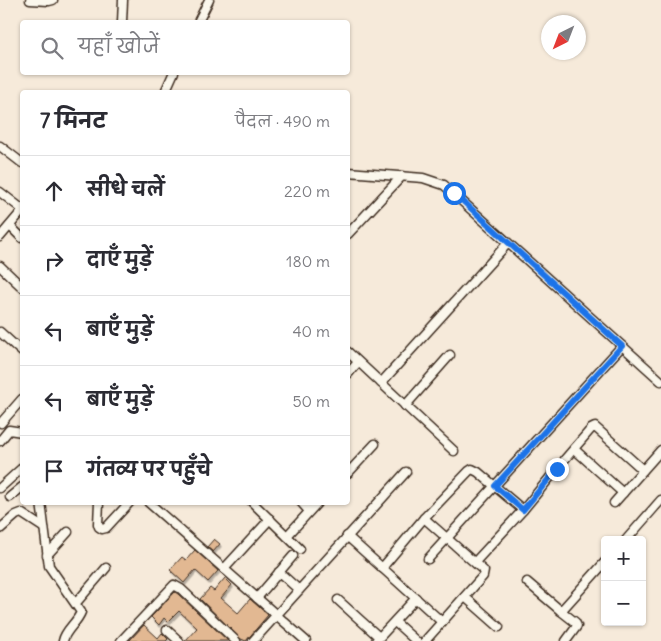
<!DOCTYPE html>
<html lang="hi">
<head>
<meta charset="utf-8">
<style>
	body { margin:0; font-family:Delius,"Playpen Sans Deva",sans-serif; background:#f2f2f3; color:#2b2b33 }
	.controls { position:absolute; right:15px; bottom:15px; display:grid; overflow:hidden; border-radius:5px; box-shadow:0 1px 4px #0004 }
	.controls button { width:45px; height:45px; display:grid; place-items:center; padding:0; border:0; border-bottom:1px solid #e1e1e2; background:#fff; color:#2b2b33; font:25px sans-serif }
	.compass { position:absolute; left:541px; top:15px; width:45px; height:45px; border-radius:50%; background:#fff; box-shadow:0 1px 4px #0004; rotate:222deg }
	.stop { position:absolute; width:15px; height:15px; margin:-11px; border:4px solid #1a73e8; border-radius:50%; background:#fff }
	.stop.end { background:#1a73e8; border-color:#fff; box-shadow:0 1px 5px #0008 }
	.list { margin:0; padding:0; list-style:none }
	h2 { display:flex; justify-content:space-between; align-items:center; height:65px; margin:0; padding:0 20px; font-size:21px }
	h2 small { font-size:16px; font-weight:400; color:#7c7c81 }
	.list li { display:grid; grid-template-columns:32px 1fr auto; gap:15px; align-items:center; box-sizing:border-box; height:70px; padding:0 20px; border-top:1px solid #e1e1e2 }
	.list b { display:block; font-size:19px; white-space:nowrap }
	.list em { font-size:16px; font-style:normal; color:#7c7c81 }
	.icon { flex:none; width:28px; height:28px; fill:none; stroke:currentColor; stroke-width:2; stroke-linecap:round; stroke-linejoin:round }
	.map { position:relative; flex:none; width:661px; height:641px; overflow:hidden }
	.search { position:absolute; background:#fff; box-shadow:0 1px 4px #0004; left:20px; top:20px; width:330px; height:55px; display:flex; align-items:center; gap:12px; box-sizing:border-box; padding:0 18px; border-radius:5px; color:#7c7c81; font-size:19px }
	.panel { position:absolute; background:#fff; box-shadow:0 1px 4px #0004; left:20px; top:90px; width:330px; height:415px; border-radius:5px }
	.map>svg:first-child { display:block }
	.building { fill:#e2b892; stroke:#3b2a1e; filter:url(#shadow) }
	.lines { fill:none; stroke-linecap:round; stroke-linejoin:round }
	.street-casing { stroke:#3b2a1e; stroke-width:11 }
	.street { stroke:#fbf7ec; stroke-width:8 }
	.route { stroke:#1a73e8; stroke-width:6 }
</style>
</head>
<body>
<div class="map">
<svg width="661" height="641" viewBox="0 0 661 641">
	<defs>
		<filter id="shadow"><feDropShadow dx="1.5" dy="2.5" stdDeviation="0" flood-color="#0004"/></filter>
	</defs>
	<rect width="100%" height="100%" fill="#f6eada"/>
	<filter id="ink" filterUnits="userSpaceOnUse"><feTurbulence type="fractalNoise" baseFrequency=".02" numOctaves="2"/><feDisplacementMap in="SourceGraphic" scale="10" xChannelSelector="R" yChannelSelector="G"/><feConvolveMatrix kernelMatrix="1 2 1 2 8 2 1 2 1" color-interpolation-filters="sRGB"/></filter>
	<g filter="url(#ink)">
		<g class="building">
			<path d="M214,539L220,544L213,552L207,547Z"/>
			<path d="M195,550L218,571L208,582L195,570L184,583L170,570L182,557L186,560Z"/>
			<path d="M225,578L232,585L221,598L238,613L250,599L268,615L246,641L241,639L200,599L210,588L214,591Z"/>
			<path d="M175,592L178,594L228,641H185L197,628L179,611L168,622L164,618L159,625L151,617Z"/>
			<path d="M144,625L158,638L162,633L168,639L166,641H129Z"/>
		</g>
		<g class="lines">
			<g class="street-casing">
				<g id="street">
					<path d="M30,0L49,1L53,0"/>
					<path d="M122,22L123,0"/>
					<path d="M198,22L209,0"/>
					<path d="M165,92L174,72"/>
					<path d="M0,146L22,163"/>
					<path d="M348,172L423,178L444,185L661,381"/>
					<path d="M0,192L22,209"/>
					<path d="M10,226L22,238"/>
					<path d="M348,234L402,176"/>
					<path d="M0,237L22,211"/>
					<path d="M0,266L22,287"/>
					<path d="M0,332L22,352"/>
					<path d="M348,352L454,451"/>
					<path d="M348,374L358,362"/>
					<path d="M381,383L508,243"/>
					<path d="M405,406L450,355"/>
					<path d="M1,423L22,399"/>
					<path d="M0,441L9,430L22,432"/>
					<path d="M574,449L623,493"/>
					<path d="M565,459L591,429L595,427L643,470"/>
					<path d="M348,473L375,444"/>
					<path d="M0,488L22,468"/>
					<path d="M10,497L22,487"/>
					<path d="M41,502L49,566L81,612C77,623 65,630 63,641"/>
					<path d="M99,502L98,524L99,527L102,529L106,528L130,502"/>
					<path d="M148,502L306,641"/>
					<path d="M252,502L300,549"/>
					<path d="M301,502L309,511"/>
					<path d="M614,503L661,450"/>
					<path d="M424,518L484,571L483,576L425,641"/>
					<path d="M0,529L16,515L21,513L44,528"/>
					<path d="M287,536L318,502"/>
					<path d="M347,536L442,622"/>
					<path d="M626,540L661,500"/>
					<path d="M47,555L68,532"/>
					<path d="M428,559L622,346"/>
					<path d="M475,562L523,510L557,469"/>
					<path d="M382,568L424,518L469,471L472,469L478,472L523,510"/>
					<path d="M224,569L270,519"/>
					<path d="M279,572L299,590"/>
					<path d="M527,582L561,611"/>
					<path d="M465,597L499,627"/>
					<path d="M257,598L293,556"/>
					<path d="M338,600L379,637"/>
					<path d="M76,603L106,568"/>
					<path d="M395,622L416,641"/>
					<path d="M167,630L179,641"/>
					<path d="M121,641L174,585L181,589L236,641"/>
					<path d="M253,641L406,472"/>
					<path d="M376,641L416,598"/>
					<path d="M566,641L577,626L575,622L561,611L605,562"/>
				</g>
			</g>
			<use href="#street" class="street"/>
		</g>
	</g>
	<g class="lines" filter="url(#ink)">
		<path class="route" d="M454,193L622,346L495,486L523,510L557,469"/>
	</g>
</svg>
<div class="controls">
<button>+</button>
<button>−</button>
</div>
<svg class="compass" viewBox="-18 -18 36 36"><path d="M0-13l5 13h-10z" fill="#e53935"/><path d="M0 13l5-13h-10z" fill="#7c7c81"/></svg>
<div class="stop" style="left:454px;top:193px"></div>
<div class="stop end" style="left:557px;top:469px"></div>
<div class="search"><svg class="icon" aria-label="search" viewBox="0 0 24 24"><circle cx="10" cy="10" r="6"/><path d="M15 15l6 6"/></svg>यहाँ खोजें</div>
<section class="panel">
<h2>7 मिनट<small>पैदल · 490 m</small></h2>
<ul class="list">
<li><svg class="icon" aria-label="ahead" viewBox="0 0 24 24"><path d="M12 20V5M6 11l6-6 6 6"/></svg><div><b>सीधे चलें</b></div><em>220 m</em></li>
<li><svg class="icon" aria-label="right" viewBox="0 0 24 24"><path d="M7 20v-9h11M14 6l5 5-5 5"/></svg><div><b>दाएँ मुड़ें</b></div><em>180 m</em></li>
<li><svg class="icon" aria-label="left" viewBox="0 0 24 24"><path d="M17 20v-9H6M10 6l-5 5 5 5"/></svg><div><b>बाएँ मुड़ें</b></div><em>40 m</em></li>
<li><svg class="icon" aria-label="left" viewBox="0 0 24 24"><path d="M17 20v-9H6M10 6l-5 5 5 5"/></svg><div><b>बाएँ मुड़ें</b></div><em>50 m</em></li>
<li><svg class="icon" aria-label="arrive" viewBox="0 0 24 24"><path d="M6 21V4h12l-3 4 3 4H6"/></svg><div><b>गंतव्य पर पहुँचे</b></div></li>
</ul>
</section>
</div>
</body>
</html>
